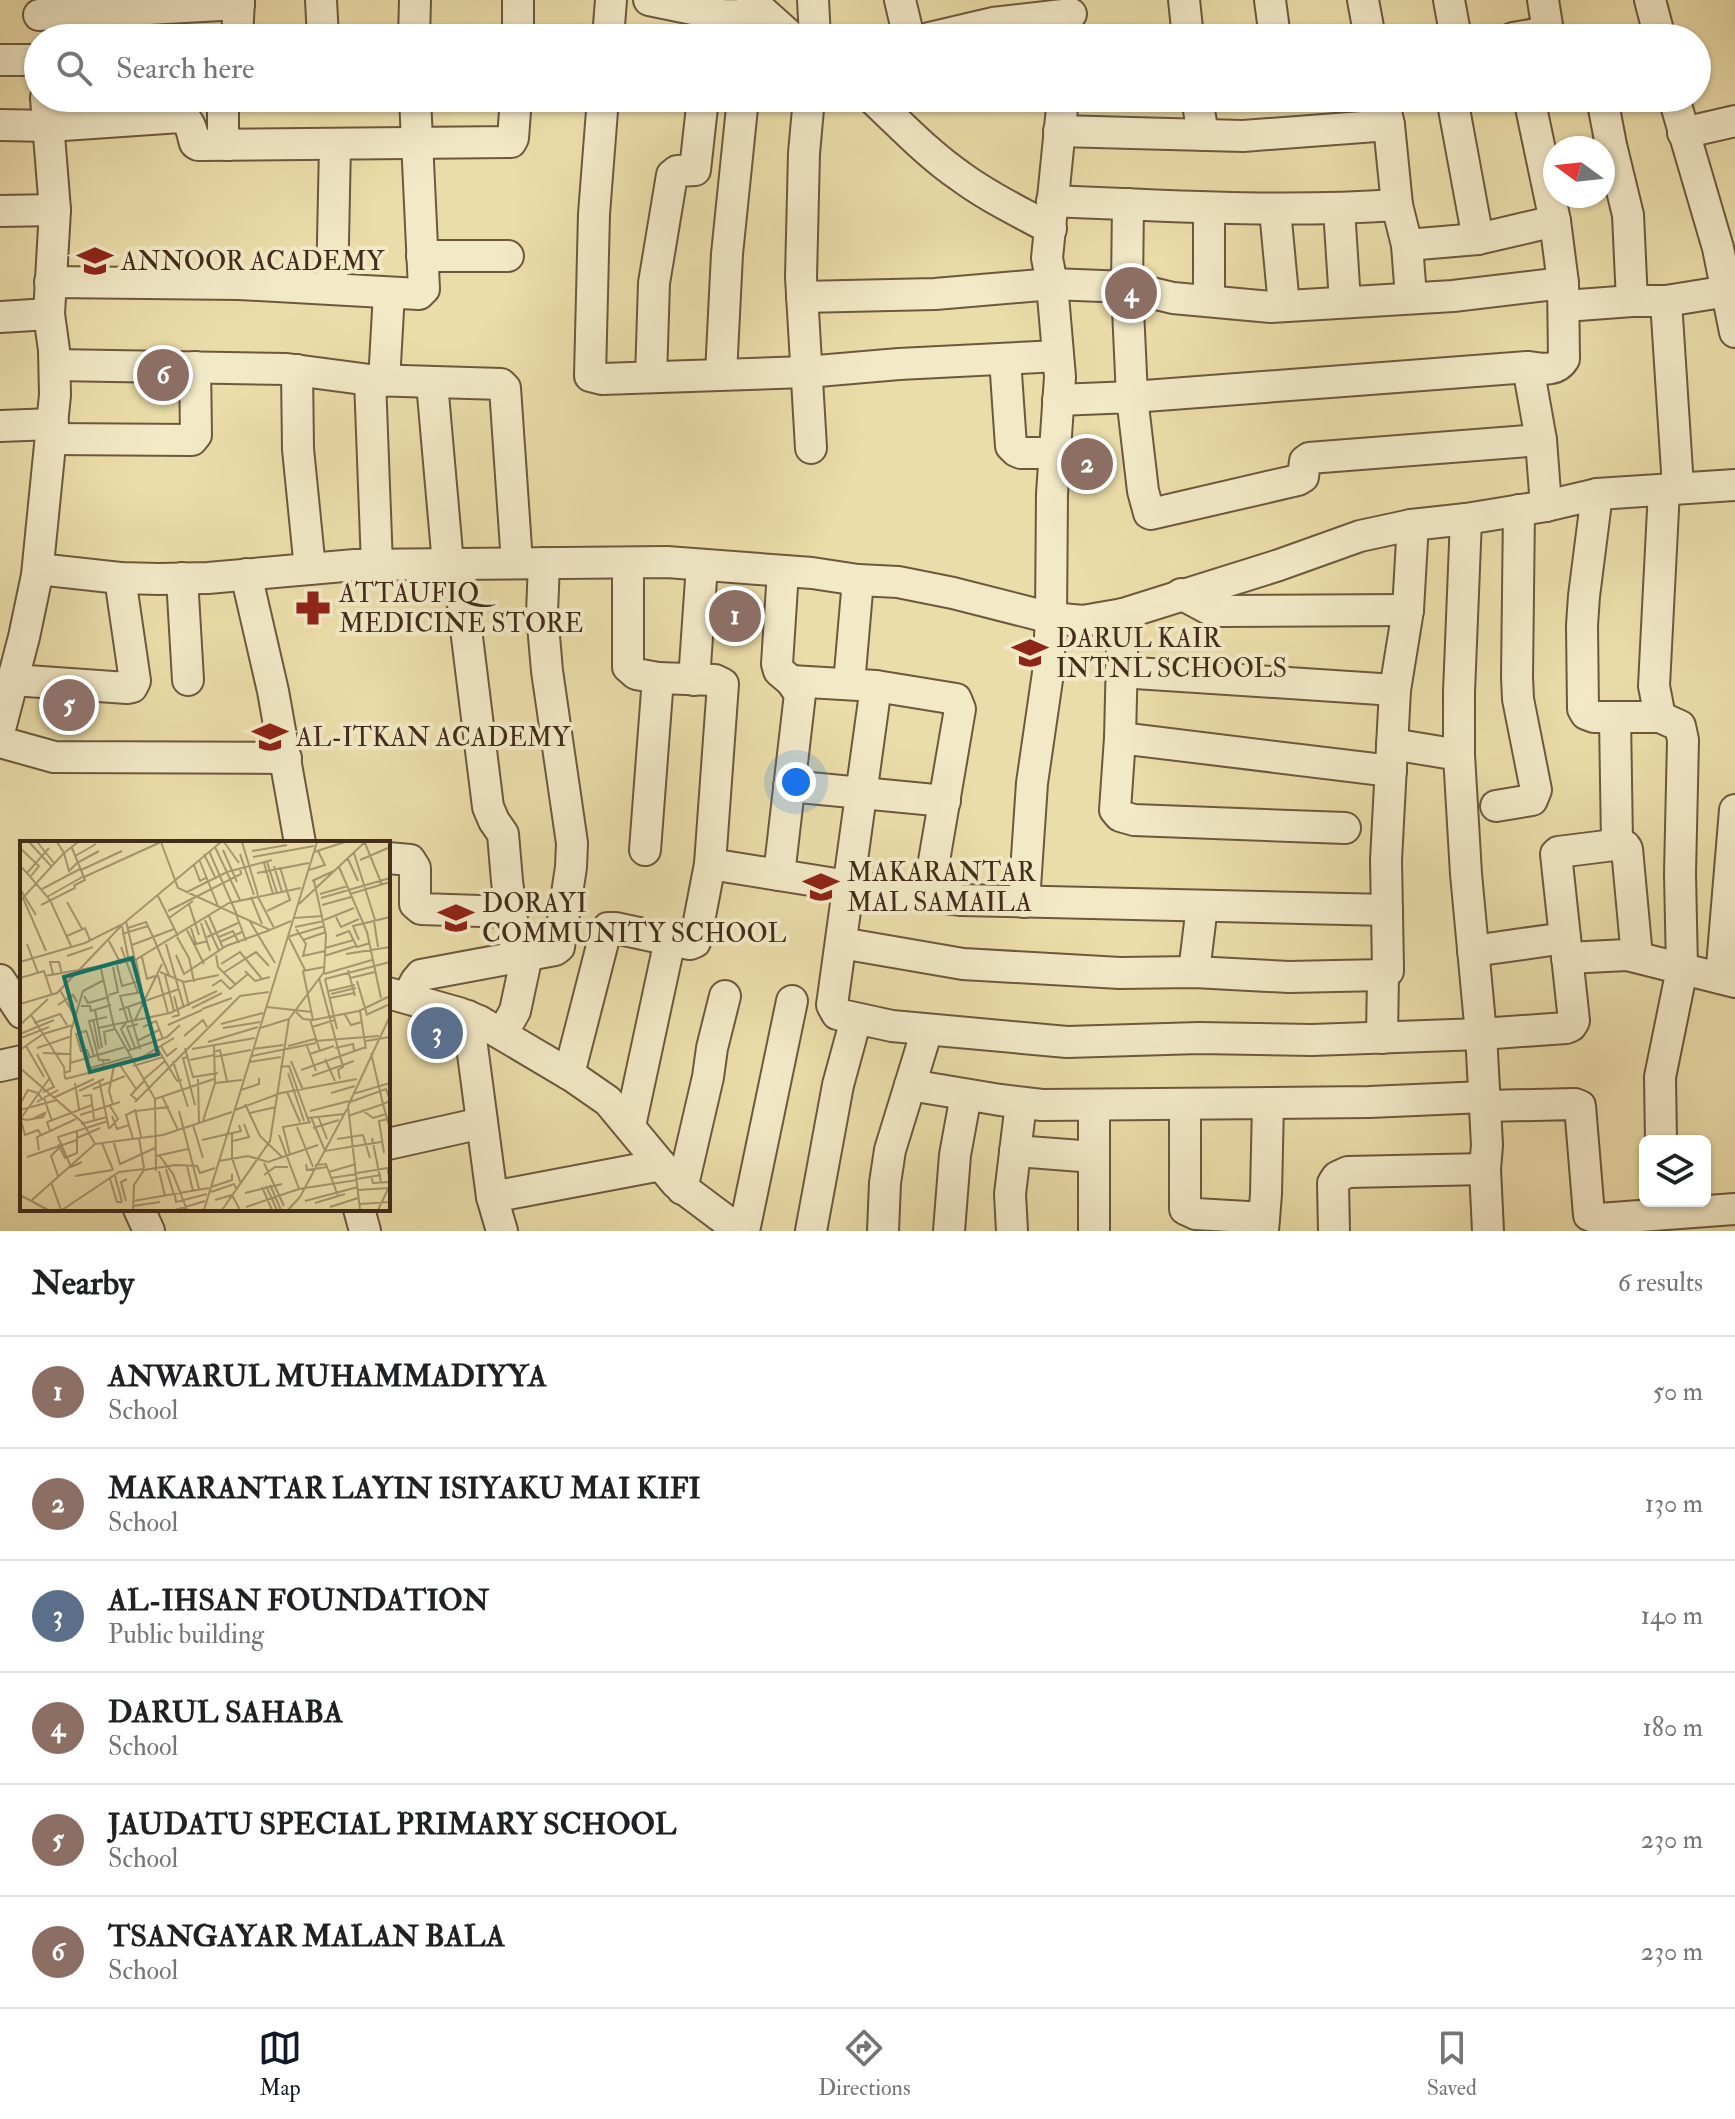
<!DOCTYPE html>
<html lang="en">
<head>
<meta charset="utf-8">
<style>
	body { margin:0; font-family:"IM FELL Double Pica",serif; background:#f2f2f2; color:#202124 }
	.controls { position:absolute; right:24px; bottom:24px; display:grid; overflow:hidden; border-radius:12px; box-shadow:0 2px 6px #0004 }
	.controls button { width:72px; height:72px; display:grid; place-items:center; padding:0; border:0; border-bottom:2px solid #e0e0e0; background:#fff; color:#202124; font:40px sans-serif }
	.compass { position:absolute; left:1543px; top:136px; width:72px; height:72px; border-radius:50%; background:#fff; box-shadow:0 2px 6px #0004; rotate:285deg }
	.you { position:absolute; left:796px; top:782px; width:28px; height:28px; margin:-20px; border:6px solid #fff; border-radius:50%; background:#1a73e8; box-shadow:0 0 0 12px #1a73e833 }
	.badge { display:grid; place-items:center; width:52px; height:52px; border-radius:50%; background:#111827; color:#fff; font-size:26px; font-weight:700 }
	.pin { position:absolute; translate:-50% -50%; border:4px solid #fff; box-shadow:0 2px 8px #0006 }
	.list { margin:0; padding:0; list-style:none }
	h2 { display:flex; justify-content:space-between; align-items:center; height:104px; margin:0; padding:0 32px; font-size:34px }
	h2 small { font-size:26px; font-weight:400; color:#757577 }
	.list li { display:grid; grid-template-columns:52px 1fr auto; gap:24px; align-items:center; box-sizing:border-box; height:112px; padding:0 32px; border-top:2px solid #e0e0e0 }
	.list b { display:block; font-size:30px; white-space:nowrap }
	.list p { margin:0; font-size:26px; white-space:nowrap; color:#757577 }
	.list em { font-size:26px; font-style:normal; color:#757577 }
	.icon { flex:none; width:44px; height:44px; fill:none; stroke:currentColor; stroke-width:2; stroke-linecap:round; stroke-linejoin:round }
	.map { position:relative; flex:none; width:1735px; height:1231px; overflow:hidden }
	.search { position:absolute; background:#fff; box-shadow:0 2px 6px #0004; left:24px; right:24px; top:24px; height:88px; display:flex; align-items:center; gap:20px; box-sizing:border-box; padding:0 28px; border-radius:44px; color:#757577; font-size:30px }
	.sheet { height:776px; background:#fff }
	nav { display:flex; justify-content:space-around; align-items:center; box-sizing:border-box; height:112px; border-top:2px solid #e0e0e0; background:#fff; font-size:22px; color:#757577 }
	nav a { display:grid; justify-items:center; gap:4px }
	nav .on { color:#111827 }
	.map>svg:first-child { display:block }
	.lines { fill:none; stroke-linecap:round; stroke-linejoin:round }
	.minor-casing { stroke:#6d583e; stroke-width:34 }
	.minor { stroke:#f2e9c7; stroke-width:30 }
	.labels { text-anchor:middle; stroke-width:8; stroke-linejoin:round; paint-order:stroke }
	.poi-label { font-size:26px; fill:#432c1b; stroke:#f2e9c7; text-anchor:start }
	.inset-road { fill:none; stroke:#a89670; stroke-width:2 }
	.view { fill:#0f766e; fill-opacity:0.15; stroke:#0f766e; stroke-width:4 }
	.inset-edge { fill:none; stroke:#432c1b; stroke-width:4 }
</style>
</head>
<body>
<div class="map">
<svg width="1735" height="1231" viewBox="0 0 1735 1231">
	<rect width="100%" height="100%" fill="#ebdda9"/>
	<filter id="stains"><feTurbulence type="fractalNoise" baseFrequency=".0025" numOctaves="4"/><feColorMatrix values="0 0 0 0 .2 0 0 0 0 .09 0 0 0 0 .02 0 0 0 .5 -.17"/></filter>
	<radialGradient id="worn" r=".72"><stop offset=".6" stop-color="#630" stop-opacity="0"/><stop offset="1" stop-color="#630" stop-opacity=".3"/></radialGradient>
	<g class="lines">
		<g class="minor-casing">
			<g id="minor">
				<path d="M321,0L323,38"/>
				<path d="M518,0V38"/>
				<path d="M649,0L722,15L767,16"/>
				<path d="M813,0L815,38"/>
				<path d="M900,0L909,38"/>
				<path d="M1184,0L1188,38"/>
				<path d="M1270,0L1275,38"/>
				<path d="M1363,0L1370,38"/>
				<path d="M1449,0L1456,38"/>
				<path d="M1543,0L1549,38"/>
				<path d="M1650,0L1660,38"/>
				<path d="M752,2L792,38"/>
				<path d="M39,15L239,4"/>
				<path d="M237,38L239,0"/>
				<path d="M414,38L415,0"/>
				<path d="M608,38L611,0"/>
				<path d="M929,38L993,23L1071,14"/>
				<path d="M1513,38L1548,32"/>
				<path d="M0,60H38"/>
				<path d="M223,98V136L228,145"/>
				<path d="M603,98L594,214L590,376L602,379L806,372L899,364L1058,356"/>
				<path d="M809,98L804,153L801,277L811,448"/>
				<path d="M872,98C901,125 928,154 960,176C988,197 1020,212 1051,229"/>
				<path d="M1197,98L1203,135"/>
				<path d="M1383,98L1389,125L1397,205L1407,245L1411,297"/>
				<path d="M1452,98L1478,239"/>
				<path d="M1602,98L1611,145L1628,215L1632,301"/>
				<path d="M1674,98L1718,248L1735,332"/>
				<path d="M0,125L49,126L180,117C191,119 192,134 195,143L198,145L511,142L513,138L516,98"/>
				<path d="M1059,131L1243,136L1389,125"/>
				<path d="M1683,133L1735,121"/>
				<path d="M1052,201C1167,206 1282,213 1397,205"/>
				<path d="M1128,204L1127,287L1132,397C1264,386 1396,378 1528,367C1542,369 1556,372 1564,359L1563,283L1555,221L1529,98"/>
				<path d="M1209,209V300"/>
				<path d="M1339,209L1345,302"/>
				<path d="M1275,210L1284,306"/>
				<path d="M0,211L55,210"/>
				<path d="M1407,245L1478,239L1555,221"/>
				<path d="M422,256H508"/>
				<path d="M50,282L240,284L419,294L424,289L415,98"/>
				<path d="M332,289L335,145"/>
				<path d="M802,297L935,294L1052,284L1127,287L1173,298L1271,307L1453,296L1563,283"/>
				<path d="M1666,301L1678,487"/>
				<path d="M1565,306L1632,301H1666L1728,291"/>
				<path d="M0,317L49,314"/>
				<path d="M1005,359L1011,446L1016,451L1021,453H1056"/>
				<path d="M55,365L287,369L370,380L501,384L505,388L517,563"/>
				<path d="M1528,367L1541,440L1546,506"/>
				<path d="M297,370L298,449L310,569"/>
				<path d="M721,374L727,254L743,98"/>
				<path d="M651,377L654,283L672,175L677,171L695,170L703,98"/>
				<path d="M370,380L377,565"/>
				<path d="M384,381L389,293"/>
				<path d="M432,383L448,564"/>
				<path d="M1058,400L1132,397L1143,491L1149,513L1151,514L1298,480L1303,477L1305,461L1309,458L1541,440"/>
				<path d="M0,426L53,424"/>
				<path d="M51,439L192,440L196,435L195,367"/>
				<path d="M1597,494L1584,596L1582,625L1583,709L1586,714L1594,717H1660L1680,726L1683,740L1680,874L1682,969L1660,1077L1661,1141"/>
				<path d="M1466,519L1459,692V755L1466,874L1481,1034L1487,1145L1485,1169L1488,1231"/>
				<path d="M628,563V667L636,674L658,678L645,850"/>
				<path d="M458,564L488,807L494,821L503,834L507,881L517,957"/>
				<path d="M38,569L120,578L159,579L208,578L355,565L667,562L812,573L858,580L898,582L953,593L1051,618L1083,621L1123,614L1279,565L1360,536L1411,525L1466,519L1546,506L1597,494L1735,485"/>
				<path d="M246,574L273,691L300,843"/>
				<path d="M182,578L188,680"/>
				<path d="M1181,594L1209,609L1221,611L1408,610"/>
				<path d="M1123,614L1120,738L1115,810L1120,816L1134,820L1345,828"/>
				<path d="M1120,672L1395,690"/>
				<path d="M13,680L127,688L132,687L135,681L120,578"/>
				<path d="M694,680L702,565"/>
				<path d="M791,681L876,686L956,699L960,709L928,896"/>
				<path d="M849,684L858,580"/>
				<path d="M876,686L832,1005L837,1014L892,1026L1067,1042L1199,1038L1312,1040L1481,1034L1566,1028L1571,1026L1574,1021L1556,854L1558,852L1614,845L1617,842"/>
				<path d="M1660,717L1654,686L1664,490"/>
				<path d="M1615,718L1617,842"/>
				<path d="M0,729L24,637L37,575L55,395L54,350L49,314L55,210L46,98"/>
				<path d="M1120,738L1391,771"/>
				<path d="M0,742L54,757L286,758"/>
				<path d="M1392,744L1459,755"/>
				<path d="M789,786L945,801"/>
				<path d="M1496,806L1532,800L1536,790L1518,699L1517,677L1519,510"/>
				<path d="M1617,842L1625,846L1627,849L1637,957"/>
				<path d="M388,858L410,860L415,868V904L421,909L511,912"/>
				<path d="M710,864L848,886L960,900L1387,910"/>
				<path d="M779,875L800,694L791,681L779,671L777,664L783,571"/>
				<path d="M1024,902L1032,783L1048,673L1051,618L1052,494L1060,377L1052,284L1047,258L1063,98"/>
				<path d="M841,943L963,964L1120,973L1194,972L1289,977L1383,975"/>
				<path d="M1473,951L1565,938"/>
				<path d="M1567,958L1627,955L1735,982"/>
				<path d="M1194,972L1202,906"/>
				<path d="M1721,978L1735,810"/>
				<path d="M0,980L22,1013"/>
				<path d="M388,993L459,1013L479,1021L572,1076L608,1101L676,1183L740,1231"/>
				<path d="M407,998L416,981L421,975L555,950L559,947L571,867L572,843L547,671L542,613L544,563"/>
				<path d="M468,1016L492,1197L502,1231"/>
				<path d="M502,1034L515,1011L527,955"/>
				<path d="M1382,1038L1383,975L1388,971V968L1386,860L1395,690L1408,610L1412,540L1411,525"/>
				<path d="M0,1066L22,1061"/>
				<path d="M569,1074L605,934L608,928H615L690,944L695,942L710,864L723,684L715,680L658,678"/>
				<path d="M910,1085L1000,1100L1042,1105L1369,1102L1484,1097"/>
				<path d="M1185,1104V1209L1196,1214L1264,1218"/>
				<path d="M1485,1106L1575,1104L1580,1106L1589,1215L1599,1219L1735,1209"/>
				<path d="M630,1126L670,940"/>
				<path d="M388,1144L482,1123"/>
				<path d="M1015,1151L1094,1157"/>
				<path d="M682,1189L708,1077L712,1048L725,996"/>
				<path d="M492,1197L661,1165"/>
				<path d="M139,1209L149,1231"/>
				<path d="M359,1209L365,1231"/>
				<path d="M744,1231L792,1001"/>
				<path d="M811,1231L838,1085L856,1019"/>
				<path d="M883,1231L885,1183L890,1150L927,1030"/>
				<path d="M949,1231L955,1155L966,1095"/>
				<path d="M1012,1231L1010,1194L1021,1103"/>
				<path d="M1094,1231V1105"/>
				<path d="M1263,1231L1266,1194L1268,1103"/>
				<path d="M1334,1231L1333,1183L1337,1177L1348,1172L1485,1169"/>
			</g>
		</g>
		<use href="#minor" class="minor"/>
	</g>
	<defs>
		<g id="school-bare" transform="scale(2.76)"><path d="M0-5L7-2L0 1L-7-2ZM-4 1L0 2.5L4 1V4Q0 6-4 4Z" fill="#8f2418" stroke="#f2e9c7" stroke-width="2.5" paint-order="stroke"/></g>
		<g id="pharmacy-bare" transform="scale(2.76)"><path d="M-2-6h4v4h4v4h-4v4h-4v-4h-4v-4h4Z" fill="#8f2418" stroke="#f2e9c7" stroke-width="2.5" paint-order="stroke"/></g>
	</defs>
	<g fill-rule="evenodd">
		<use href="#school-bare" x="95" y="261"/>
		<use href="#pharmacy-bare" x="313" y="608"/>
		<use href="#school-bare" x="1030" y="653"/>
		<use href="#school-bare" x="270" y="737"/>
		<use href="#school-bare" x="821" y="887"/>
		<use href="#school-bare" x="456" y="918"/>
	</g>
	<g class="labels">
		<g class="poi-label">
			<text x="121" y="270">ANNOOR ACADEMY</text>
			<text x="339" y="602">ATTAUFIQ<tspan x="339" dy="30">MEDICINE STORE</tspan></text>
			<text x="1056" y="647">DARUL KAIR<tspan x="1056" dy="30">INTNL SCHOOLS</tspan></text>
			<text x="296" y="746">AL-ITKAN ACADEMY</text>
			<text x="847" y="881">MAKARANTAR<tspan x="847" dy="30">MAL SAMAILA</tspan></text>
			<text x="482" y="912">DORAYI<tspan x="482" dy="30">COMMUNITY SCHOOL</tspan></text>
		</g>
	</g>
	<g transform="translate(20 841)">
		<rect width="370" height="370" fill="#ebdda9"/>
		<path class="inset-road" d="M9,1L31,25M141,1L158,47L250,89L271,80M204,1L219,22M222,1L238,54M18,2L34,22M345,2L362,44M195,6L220,59M0,7L19,25L11,35M52,7L65,39L55,44M203,9L217,41M189,10L217,74M232,10L267,4M294,11L325,1M334,12L355,79M184,13L196,38M220,13L234,54M55,15L76,3M233,16L294,5M179,18L198,65M328,18L338,40M340,19L368,7M247,21L257,52M57,22L49,30L44,12L58,1M57,22L79,10M244,22L253,53M174,24L180,40L187,36M0,25L7,32L29,7M254,25L262,51M260,26L267,50M319,26L347,91L361,157M61,29L102,10M289,29L305,24L298,10M7,32L30,59L51,105M237,32L289,22M64,36L141,1M292,40L316,29M0,48L16,74M22,48L60,28M167,51L207,31L252,19M300,53L328,45M330,53L370,41M237,54L254,87M138,55L158,95M27,56L64,35M231,56L242,83M3,57L26,110M301,57L370,37M0,60L44,12L37,1M47,61L62,88M169,63L179,94M279,63L345,1M21,64L55,47L54,43M302,64L331,56M148,70L221,33L220,27M247,70L270,59L267,50M216,73L226,100M189,75L203,107M316,76L321,86L339,78M149,77L173,60M274,77L303,75M185,79L199,110M229,79L255,122M304,79L334,67M106,80L115,119M354,80L358,106M181,82L190,110M102,85L109,121M275,86L304,80M108,87L126,81L134,98M171,87L176,103L188,100M276,88L286,103L283,115L305,110M167,89L184,123M102,93L128,85M47,95L65,87L70,99M316,95L329,90L337,106L350,102M157,96L169,117M187,96L218,82M199,96L213,90L219,102M267,96L305,85M269,97L285,129M134,98L149,134M283,99L306,91M339,99L333,85L370,76M89,100L101,123M200,101L222,91M7,103L18,132M146,103L164,167M112,104L154,88M101,106L118,152M305,107L334,99M326,113L370,106M156,114L164,133L206,105L250,89M196,114L198,126L215,143M47,115L73,106M304,115L336,105M122,116L127,138L135,135M169,117L174,141M116,119L122,151M0,121L65,102L103,83L201,1M201,123L220,111L242,138M97,124L102,145L120,140M81,128L94,186L135,258L136,330M328,129L335,155M225,130L235,140L250,136M140,131L164,141L199,134M203,132L236,111L249,125M33,133L30,121H39L42,133M304,133L352,119M138,134L148,172M145,134L154,170M25,135L115,119L209,62L281,47M0,137L24,130L32,154M299,137L323,226L318,229L320,238M330,137L355,131M305,138L370,121M305,138L317,188M337,140L347,174M163,141L169,165M192,145L201,139L210,148L228,133M40,149L55,176M309,150L335,144M311,153L336,147M89,154L98,151L93,126M64,155L68,162L89,156M310,157L334,152M0,163L37,152L102,84M38,164L53,154L57,161M61,165H70L71,170L91,164M108,166L120,208M247,166L292,171M172,167L202,152M182,168L212,157M75,169L82,207M99,169L159,148M340,170L346,208M276,171L283,178L293,179L339,170L370,155M324,172L331,184L342,181M11,174L44,226L45,238M346,174L370,163M87,176L69,180L79,219H90M152,176L159,174L154,155M73,178L79,208M115,179L142,123M290,179L300,210M293,179L283,130L304,126M108,181L100,155L122,151M14,182L40,173L47,184M106,182L101,188L111,209M201,183L243,172M0,184L28,158M148,184L182,169M123,186L136,180L143,198M292,186L315,179M78,187L150,172L197,150M203,187L240,181M240,187L269,178M66,189L74,215M66,190L56,193L61,210L67,209L70,217M0,193L34,179M164,195L183,179L187,186M1,197L29,186M117,200L139,189M295,200L359,195M346,200L370,196M188,201L238,186M86,204L84,191L95,188M6,205L24,236M141,205L147,215L157,207M268,205L295,198M287,205L296,230M17,207L52,195M115,207L107,186L118,183M165,207L173,236L198,232M315,207L333,203L334,209M138,208L157,240L162,239M172,208L235,197M233,208L263,204M0,209L23,193L53,184M107,210L147,196L160,184M194,211L200,209L207,240M23,212L51,213M351,212L363,263L370,260M17,213L34,246L23,251M290,213L314,205M232,215L296,202M168,216L163,217L175,264M194,216L231,209M305,218L315,240M170,219L194,214M153,220L168,266M271,220L283,249M230,221L261,216M50,222L105,206M100,224L116,248M113,225L143,216M260,226L269,225L289,281M0,227L63,282L75,303L143,294L212,271M70,227L110,216M84,227L119,218L154,197M281,229L346,206M44,232L50,230L51,190L63,150L84,139M268,232L284,280M292,235L334,220M45,238L84,228L83,218M178,238L179,281M79,239L89,288M123,239L145,220M55,242L59,268M195,242L222,239M73,248L105,235M221,249L239,243V237M59,250L84,238M267,251L280,281M311,252L335,245M333,253L370,242M63,255L71,254L74,278M142,255L158,289M33,257L74,238M135,258L194,238M117,259L111,254L124,240M115,261L220,155L249,151M330,261L366,248L370,259M0,263L8,249L18,252L22,258L17,261M225,263L240,295L262,316M93,264L89,250L94,225M115,268L121,296M0,269L37,259M215,269L261,252L337,238M342,269L353,277L366,273M116,270L149,266M159,270L179,348M290,270L329,260M230,272L256,266M60,274L100,261M92,275L97,288L109,284M298,275L307,298M328,275L363,263L370,288M0,276L5,294L18,289L21,294M291,276L305,310L361,301M1,277L29,238M288,277L324,273M2,278L7,279L23,276L25,272L14,277M32,280L24,257L38,249M183,280L195,242L194,205M61,283L87,276M173,284L183,317M277,286L293,326M90,287L98,278L90,265M293,287L319,279M30,290L27,281L72,264M212,292V317L221,343M259,294L279,348L337,339M57,297L80,287M119,297L124,327M352,297L361,341M113,298L106,274L116,269M317,298L343,294L350,317M182,299L221,290L219,284M213,300L229,296L224,283M82,302L93,329M94,302L100,323L135,307M38,303L45,317L57,312V289M19,309L17,296L56,278M364,312L359,280L368,278M139,314L153,333L167,369M270,314L263,286L291,281M136,315L168,308M7,316L57,299M199,320L228,315L248,321L298,304M62,321L51,326L38,296L88,280M244,322L264,365M286,323L287,329L307,326M295,324L306,323L318,355M167,325L173,350M146,328L154,354M139,330L145,355M309,331L336,323M337,332L368,327V333M244,334L255,326H268M38,335L31,315L39,307M55,335L93,329M95,335L102,361M351,335L353,342L370,341M311,337L337,333M90,338L97,361H102M337,338L361,334M31,341L41,369M250,344L261,369M246,345L257,369M191,346L212,339V333M242,346L252,369M338,349L369,347M191,351L214,343L216,347M225,352L262,343M0,354L28,369M155,354L156,361L187,353M12,359L75,303M195,359L212,354L220,369M106,360L101,341L107,338M113,360L189,347M285,360L338,346M295,362L325,353M339,363L370,361M113,365L140,361M226,366L279,348M310,366L338,357M42,369L99,331L124,328M113,369L114,344L124,329L155,324L177,325L180,332L195,327M155,369L185,360M184,369L297,1M202,369L250,300L269,178L304,131L306,94L294,40M268,369L280,356L327,268M340,369L328,265L370,175M358,369L369,346"/>
		<path class="view" d="M112,117L138,213L70,231L44,136Z"/>
		<rect width="370" height="370" class="inset-edge"/>
	</g>
	<rect width="100%" height="100%" filter="url(#stains)"/>
	<rect width="100%" height="100%" fill="url(#worn)"/>
</svg>
<div class="controls">
<button><svg class="icon" aria-label="layers" viewBox="0 0 24 24"><path d="M12 4l9 5-9 5-9-5zM3 14l9 5 9-5"/></svg></button>
</div>
<svg class="compass" viewBox="-18 -18 36 36"><path d="M0-13l5 13h-10z" fill="#e53935"/><path d="M0 13l5-13h-10z" fill="#757577"/></svg>
<div class="you"></div>
<div class="pin badge" style="left:735px;top:616px;background:#8d6e63">1</div>
<div class="pin badge" style="left:1087px;top:464px;background:#8d6e63">2</div>
<div class="pin badge" style="left:437px;top:1033px;background:#5c6f8a">3</div>
<div class="pin badge" style="left:1131px;top:293px;background:#8d6e63">4</div>
<div class="pin badge" style="left:69px;top:705px;background:#8d6e63">5</div>
<div class="pin badge" style="left:163px;top:375px;background:#8d6e63">6</div>
<div class="search"><svg class="icon" aria-label="search" viewBox="0 0 24 24"><circle cx="10" cy="10" r="6"/><path d="M15 15l6 6"/></svg>Search here</div>
</div>
<section class="sheet">
<h2>Nearby<small>6 results</small></h2>
<ul class="list">
<li><span class="badge" style="background:#8d6e63">1</span><div><b>ANWARUL MUHAMMADIYYA</b><p>School</p></div><em>50 m</em></li>
<li><span class="badge" style="background:#8d6e63">2</span><div><b>MAKARANTAR LAYIN ISIYAKU MAI KIFI</b><p>School</p></div><em>130 m</em></li>
<li><span class="badge" style="background:#5c6f8a">3</span><div><b>AL-IHSAN FOUNDATION</b><p>Public building</p></div><em>140 m</em></li>
<li><span class="badge" style="background:#8d6e63">4</span><div><b>DARUL SAHABA</b><p>School</p></div><em>180 m</em></li>
<li><span class="badge" style="background:#8d6e63">5</span><div><b>JAUDATU SPECIAL PRIMARY SCHOOL</b><p>School</p></div><em>230 m</em></li>
<li><span class="badge" style="background:#8d6e63">6</span><div><b>TSANGAYAR MALAN BALA</b><p>School</p></div><em>230 m</em></li>
</ul>
</section>
<nav>
<a class="on"><svg class="icon" aria-label="map" viewBox="0 0 24 24"><path d="M3 6l6-2 6 2 6-2v14l-6 2-6-2-6 2zM9 4v14M15 6v14"/></svg>Map</a>
<a><svg class="icon" aria-label="directions" viewBox="0 0 24 24"><path d="M12 3l9 9-9 9-9-9zM9 14v-3h6M13 9l2 2-2 2"/></svg>Directions</a>
<a><svg class="icon" aria-label="saved" viewBox="0 0 24 24"><path d="M7 4h10v16l-5-4-5 4z"/></svg>Saved</a>
</nav>
</body>
</html>
